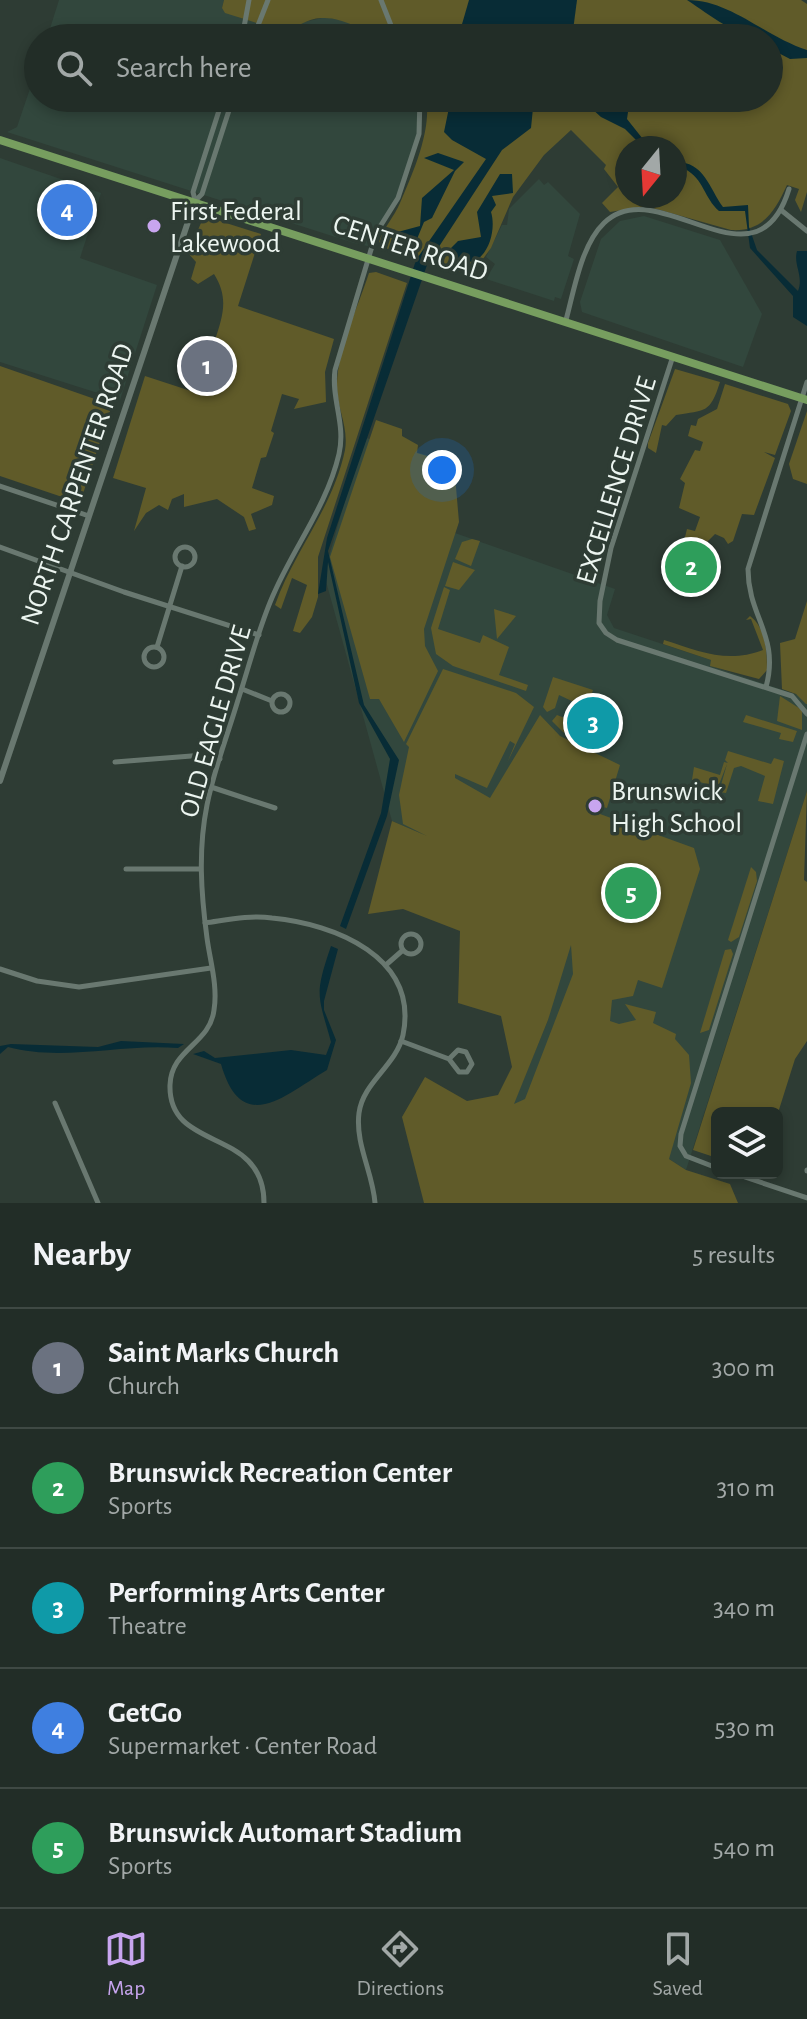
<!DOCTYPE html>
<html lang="en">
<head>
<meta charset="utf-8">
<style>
	body { margin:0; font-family:"Alegreya Sans",sans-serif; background:#2e3933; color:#f1f3f6 }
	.controls { position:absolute; right:24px; bottom:24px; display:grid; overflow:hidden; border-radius:12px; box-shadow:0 4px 12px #0003 }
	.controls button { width:72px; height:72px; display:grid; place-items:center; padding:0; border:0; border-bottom:2px solid #3f4944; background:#222d27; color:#f1f3f6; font:40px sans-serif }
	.compass { position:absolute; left:615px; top:136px; width:72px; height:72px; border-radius:50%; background:#222d27; box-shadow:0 4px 12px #0003; rotate:198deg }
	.you { position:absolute; left:442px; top:470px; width:28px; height:28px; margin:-20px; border:6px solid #fff; border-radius:50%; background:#1a73e8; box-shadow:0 0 0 12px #1a73e833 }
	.badge { display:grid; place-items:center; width:52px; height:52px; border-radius:50%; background:#c8a5ef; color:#fff; font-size:26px; font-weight:700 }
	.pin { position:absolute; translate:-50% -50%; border:4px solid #fff; box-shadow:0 2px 8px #0006 }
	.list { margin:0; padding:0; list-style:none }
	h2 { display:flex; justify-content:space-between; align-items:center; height:104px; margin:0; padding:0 32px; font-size:34px }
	h2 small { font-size:26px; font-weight:400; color:#a2a8a7 }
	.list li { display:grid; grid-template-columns:52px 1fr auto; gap:24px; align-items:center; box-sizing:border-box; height:120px; padding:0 32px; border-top:2px solid #3f4944 }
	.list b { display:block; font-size:30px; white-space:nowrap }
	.list p { margin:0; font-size:26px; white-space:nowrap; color:#a2a8a7 }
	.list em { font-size:26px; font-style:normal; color:#a2a8a7 }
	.icon { flex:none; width:44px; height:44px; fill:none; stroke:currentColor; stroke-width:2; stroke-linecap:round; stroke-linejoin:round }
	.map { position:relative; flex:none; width:807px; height:1203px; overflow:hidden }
	.search { position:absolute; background:#222d27; box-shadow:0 4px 12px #0003; left:24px; right:24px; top:24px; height:88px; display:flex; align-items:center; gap:20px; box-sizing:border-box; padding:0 28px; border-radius:44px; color:#a2a8a7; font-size:30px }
	.sheet { height:704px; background:#222d27 }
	nav { display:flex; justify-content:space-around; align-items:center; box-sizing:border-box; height:112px; border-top:2px solid #3f4944; background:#222d27; font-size:22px; color:#a2a8a7 }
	nav a { display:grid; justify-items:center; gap:4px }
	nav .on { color:#c8a5ef }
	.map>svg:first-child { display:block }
	.built { fill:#32473d }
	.green { fill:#605b29; fill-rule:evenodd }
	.water { fill:#082c36 }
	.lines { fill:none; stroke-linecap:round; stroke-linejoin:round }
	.minor { stroke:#697870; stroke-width:5 }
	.tertiary { stroke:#697870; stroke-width:6 }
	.primary { stroke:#779e5f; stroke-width:8 }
	.poi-dot { fill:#c8a5ef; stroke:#2e3c34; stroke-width:3 }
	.labels { text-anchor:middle; stroke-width:7; stroke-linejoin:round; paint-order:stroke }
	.poi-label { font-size:28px; fill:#ecf5f0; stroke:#2e3c34; text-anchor:start }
	.street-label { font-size:28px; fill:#ecf5f0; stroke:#2e3c34 }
</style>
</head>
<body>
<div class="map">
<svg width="807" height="1203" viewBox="0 0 807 1203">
	<rect width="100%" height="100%" fill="#2e3c34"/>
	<g class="built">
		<path d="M59,0H224L222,8L238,17L289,32L304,22L326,17L393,31L396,38H47Z"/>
		<path d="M38,65V98H420L419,134L398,198L376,233L372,247L354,243L7,132L17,127Z"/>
		<path d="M0,158L101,193L80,258L157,285L120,400L0,362Z"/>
		<path d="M539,179L544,185L548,182L580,214L568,256L574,259L561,299L555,297L554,301L486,279L495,264L486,257L502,225H507L509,209Z"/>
		<path d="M644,216L720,240L762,314L743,367L582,312L580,302L601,239L620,221Z"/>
		<path d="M363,437L451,462L455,533L615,589L607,615L614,628L711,660V666L807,698V791L686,1170L669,1159L513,1105L548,1020L557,934L500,868L392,821L324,574Z"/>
	</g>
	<g class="green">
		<path d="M224,0H801L807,4V192L801,212L795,200L799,189L787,185C775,211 763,232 731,230L646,206L610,212L602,203L618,187L604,169L606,165L571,130L544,155L513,197L491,248L471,275L385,248L379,242C384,227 394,217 400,203C413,173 432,130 426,98H769V38H401L397,29C369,40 348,16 321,18C307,18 297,28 285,32L225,13L222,8ZM627,148H675V196H627Z"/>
		<path d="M204,216L261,234L238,306L334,339L325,372L326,402L294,409L299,399L282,394L271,431L274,433L266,457L261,458L252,488L274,496L272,505L251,514L256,529L249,531L244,517L217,499L184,507V494L172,499L168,510L159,505L146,513L134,531L146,488L113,478L145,376L194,392L212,382L220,388L227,370L215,369L202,341L215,340C223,315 229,298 214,274L198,284L191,279L196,262L188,253Z"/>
		<path d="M376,272L407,283L318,557V597L312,617L300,633L293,631L307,585L292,578L281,609L275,605C294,551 333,508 345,450C349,426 336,407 337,384C338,348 358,307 369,273Z"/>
		<path d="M0,366L112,405L80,503L0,476Z"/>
		<path d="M675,369L720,382C710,414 705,410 676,415L666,426L662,425L656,453L648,448V443Z"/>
		<path d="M725,384L788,404L791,411L775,455L764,452L775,458L754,515L742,514L733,541L728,544L724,538L715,534L705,544L695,541L689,558L674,553L678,540L684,541L687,529L695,531L700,517L679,508L685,483L680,479L695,450L700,451L703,442L688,436L691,425L696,426L698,419L717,409Z"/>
		<path d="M807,411V484L793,479L789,464Z"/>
		<path d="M376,420L402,429V436L418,445L417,453L454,464L459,522L424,629L425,646L438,671L404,742L379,699H370L330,557Z"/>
		<path d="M472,539L480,541L471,566L455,559L462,542Z"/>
		<path d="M453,562L475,570L459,590L445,586Z"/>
		<path d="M444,587L450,590L438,629L480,643L483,635L509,647L499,675L528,685L526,691L453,666L436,654L431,628Z"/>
		<path d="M807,601V704H806L796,694L782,689L780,643L795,639Z"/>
		<path d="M494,609L516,616L497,639Z"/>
		<path d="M750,616C766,628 767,651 767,670L759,679L710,666L711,660L663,644L664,640C699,651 727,664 763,650L751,619L746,620Z"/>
		<path d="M443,669L516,693L534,707L507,763L515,744L510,741L487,788L455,774V778L490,798L540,715L560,736L620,765L607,808L603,807L600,814L694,848L700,869L662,988L638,980L633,996L612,1000L610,1021L619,1024L636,1020L625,1004L656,1012L653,1023L676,1034L675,1039L689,1055L691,1083L669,1159L686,1170L730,1184L738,1203H424L402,1117L425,1077L467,1101L498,1095L512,1067L501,1016L458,1003L460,931L403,909L368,914L392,821L427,836L403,824L399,795L409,747L406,744ZM571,945L573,974L525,1099L514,1104L548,1020Z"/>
		<path d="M553,677L593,690L589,702L578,698L576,703L559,695L555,708L547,712L543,707Z"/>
		<path d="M780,696L802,710V730L777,721Z"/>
		<path d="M557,715L570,720V725H579L597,737L592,743L563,732L552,721Z"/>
		<path d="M746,715L797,731L793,742L779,739L781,733L743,722Z"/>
		<path d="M728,751L771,764L774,758L784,761L773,804L758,801L765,776L741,766L734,768L726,793L719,792L727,764L718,787L692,780L694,767L720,775L724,762L728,763L725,760Z"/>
		<path d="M807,791L804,880L807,882V1041L795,1059L777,1116V1113H717V1158L693,1150Z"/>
		<path d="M751,867L756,872L757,881L739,937L731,942L728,940Z"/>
		<path d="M731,949L733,954L709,1030L700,1033L725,950Z"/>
	</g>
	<g class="water">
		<path d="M469,0H577L572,38H458Z"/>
		<path d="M687,0C731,0 765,37 807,50V58L790,59L769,48V38C737,38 713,17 687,0Z"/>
		<path d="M451,98H534L531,128L502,150L427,265L328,551L364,705L399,760L387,816L346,929L340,926L381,813L390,759L359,703L328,562L326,591L318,594L327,538L416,260L486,159L452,140L444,132Z"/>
		<path d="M580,98H630L627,119L650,148H644L625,129L601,117Z"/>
		<path d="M438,153L464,162L455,171L432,218L424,222L417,239L408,246L391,242L394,233L420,226L422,198L454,170L424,158Z"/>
		<path d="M675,162C704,161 709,188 723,207L748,205L749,227L757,250L798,291C804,276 793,265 797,251H807V326L793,317V296L750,248L745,211H719C704,198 704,179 685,169L675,171Z"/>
		<path d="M500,174H512L513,193L492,196L496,205L491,212C496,228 490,254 473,262L458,260L447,252L458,241L481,237L477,212Z"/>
		<path d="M331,946L338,949L324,1001V1010L336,1040L327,1070C286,1094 242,1138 221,1064L193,1054L204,1051L215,1058L291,1050L326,1055L331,1042C318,995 314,996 331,946Z"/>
		<path d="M121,1041L184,1044L178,1048C122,1043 63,1062 8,1047L0,1054V1046L11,1044L98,1047Z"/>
	</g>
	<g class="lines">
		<g class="minor">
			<path d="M381,0L396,38"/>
			<path d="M242,38L249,0"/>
			<path d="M253,38L268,0"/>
			<path d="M195,200L193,192L223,98"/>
			<path d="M195,201L202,194L233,98"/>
			<path d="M781,210L807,231"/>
			<path d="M566,320C574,291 581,245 604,223C658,170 756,297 789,189"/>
			<path d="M673,356L611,548L600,601L599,623L606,633L617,640L792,696L807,714"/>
			<path d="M0,486L89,516"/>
			<path d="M0,547L124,592L259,635"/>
			<circle cx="185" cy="557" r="10"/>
			<path d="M157,647L182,566"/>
			<circle cx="154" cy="657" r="10"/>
			<path d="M766,687C780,636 748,617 748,569L807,382"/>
			<path d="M242,689L272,701"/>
			<circle cx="281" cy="703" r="9"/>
			<path d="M115,762L204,755L220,759"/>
			<path d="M211,787L275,808"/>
			<path d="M126,869H200"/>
			<path d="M205,923C227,920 249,915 272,918C335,924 419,957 403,1035C396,1066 363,1082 359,1113C355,1144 373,1173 375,1203"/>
			<circle cx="411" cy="944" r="10"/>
			<path d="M387,964L403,950"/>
			<path d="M0,969L37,981L79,987L211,968"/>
			<path d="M401,1041L449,1059L459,1072H467L472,1064L466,1052L458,1050L449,1059"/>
			<path d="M55,1103L98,1203"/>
			<path d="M717,1168L686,1156L680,1146L681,1134L807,734"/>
			<path d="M807,1171V1170"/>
			<path d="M733,1173L807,1198"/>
			<path d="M264,1203C264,1126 168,1153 170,1085C171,1049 210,1044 214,1010C218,986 210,961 207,938C201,893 198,850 207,805C214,769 228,734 238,700C250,664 259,625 275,591C296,544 327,505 339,454C346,424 331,399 335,370L376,233L398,198L419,134L420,98"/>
		</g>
		<path class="tertiary" d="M0,781L195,201"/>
		<path class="primary" d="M0,140L807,400"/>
	</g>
	<g class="poi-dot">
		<circle cx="154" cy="226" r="8"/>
		<circle cx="595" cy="806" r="8"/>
	</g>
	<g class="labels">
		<g class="poi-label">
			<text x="170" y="220">First Federal<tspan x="170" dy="32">Lakewood</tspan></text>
			<text x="611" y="800">Brunswick<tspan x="611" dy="32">High School</tspan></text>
		</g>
		<g class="street-label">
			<text transform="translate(411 247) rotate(18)" y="10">CENTER ROAD</text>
			<text transform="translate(615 480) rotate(-73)" y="10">EXCELLENCE DRIVE</text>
			<text transform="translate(76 484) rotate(-71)" y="10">NORTH CARPENTER ROAD</text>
			<text transform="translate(214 721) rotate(-74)" y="10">OLD EAGLE DRIVE</text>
		</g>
	</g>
</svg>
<div class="controls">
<button><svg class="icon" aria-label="layers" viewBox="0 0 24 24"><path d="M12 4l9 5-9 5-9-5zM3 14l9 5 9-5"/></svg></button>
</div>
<svg class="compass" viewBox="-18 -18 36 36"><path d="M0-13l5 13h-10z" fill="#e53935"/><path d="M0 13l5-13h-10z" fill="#a2a8a7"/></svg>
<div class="you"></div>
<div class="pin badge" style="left:207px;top:366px;background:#6b7280">1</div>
<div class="pin badge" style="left:691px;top:567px;background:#2e9e5b">2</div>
<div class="pin badge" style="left:593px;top:723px;background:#0f9aa8">3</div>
<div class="pin badge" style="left:67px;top:210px;background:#3f7fe0">4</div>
<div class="pin badge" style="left:631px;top:893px;background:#2e9e5b">5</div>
<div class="search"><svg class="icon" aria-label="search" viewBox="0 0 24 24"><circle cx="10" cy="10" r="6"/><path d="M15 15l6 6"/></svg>Search here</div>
</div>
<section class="sheet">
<h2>Nearby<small>5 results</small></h2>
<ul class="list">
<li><span class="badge" style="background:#6b7280">1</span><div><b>Saint Marks Church</b><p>Church</p></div><em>300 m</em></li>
<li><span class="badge" style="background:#2e9e5b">2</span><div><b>Brunswick Recreation Center</b><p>Sports</p></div><em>310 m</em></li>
<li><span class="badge" style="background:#0f9aa8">3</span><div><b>Performing Arts Center</b><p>Theatre</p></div><em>340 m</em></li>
<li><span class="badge" style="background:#3f7fe0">4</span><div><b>GetGo</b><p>Supermarket · Center Road</p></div><em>530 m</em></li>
<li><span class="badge" style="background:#2e9e5b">5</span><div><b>Brunswick Automart Stadium</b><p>Sports</p></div><em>540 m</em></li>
</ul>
</section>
<nav>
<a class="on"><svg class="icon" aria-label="map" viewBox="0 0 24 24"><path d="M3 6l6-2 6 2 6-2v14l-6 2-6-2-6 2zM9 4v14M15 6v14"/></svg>Map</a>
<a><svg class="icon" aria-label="directions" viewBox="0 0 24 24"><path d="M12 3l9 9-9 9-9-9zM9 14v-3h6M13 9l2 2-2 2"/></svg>Directions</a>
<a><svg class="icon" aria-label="saved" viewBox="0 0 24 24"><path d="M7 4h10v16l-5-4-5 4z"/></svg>Saved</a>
</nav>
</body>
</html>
